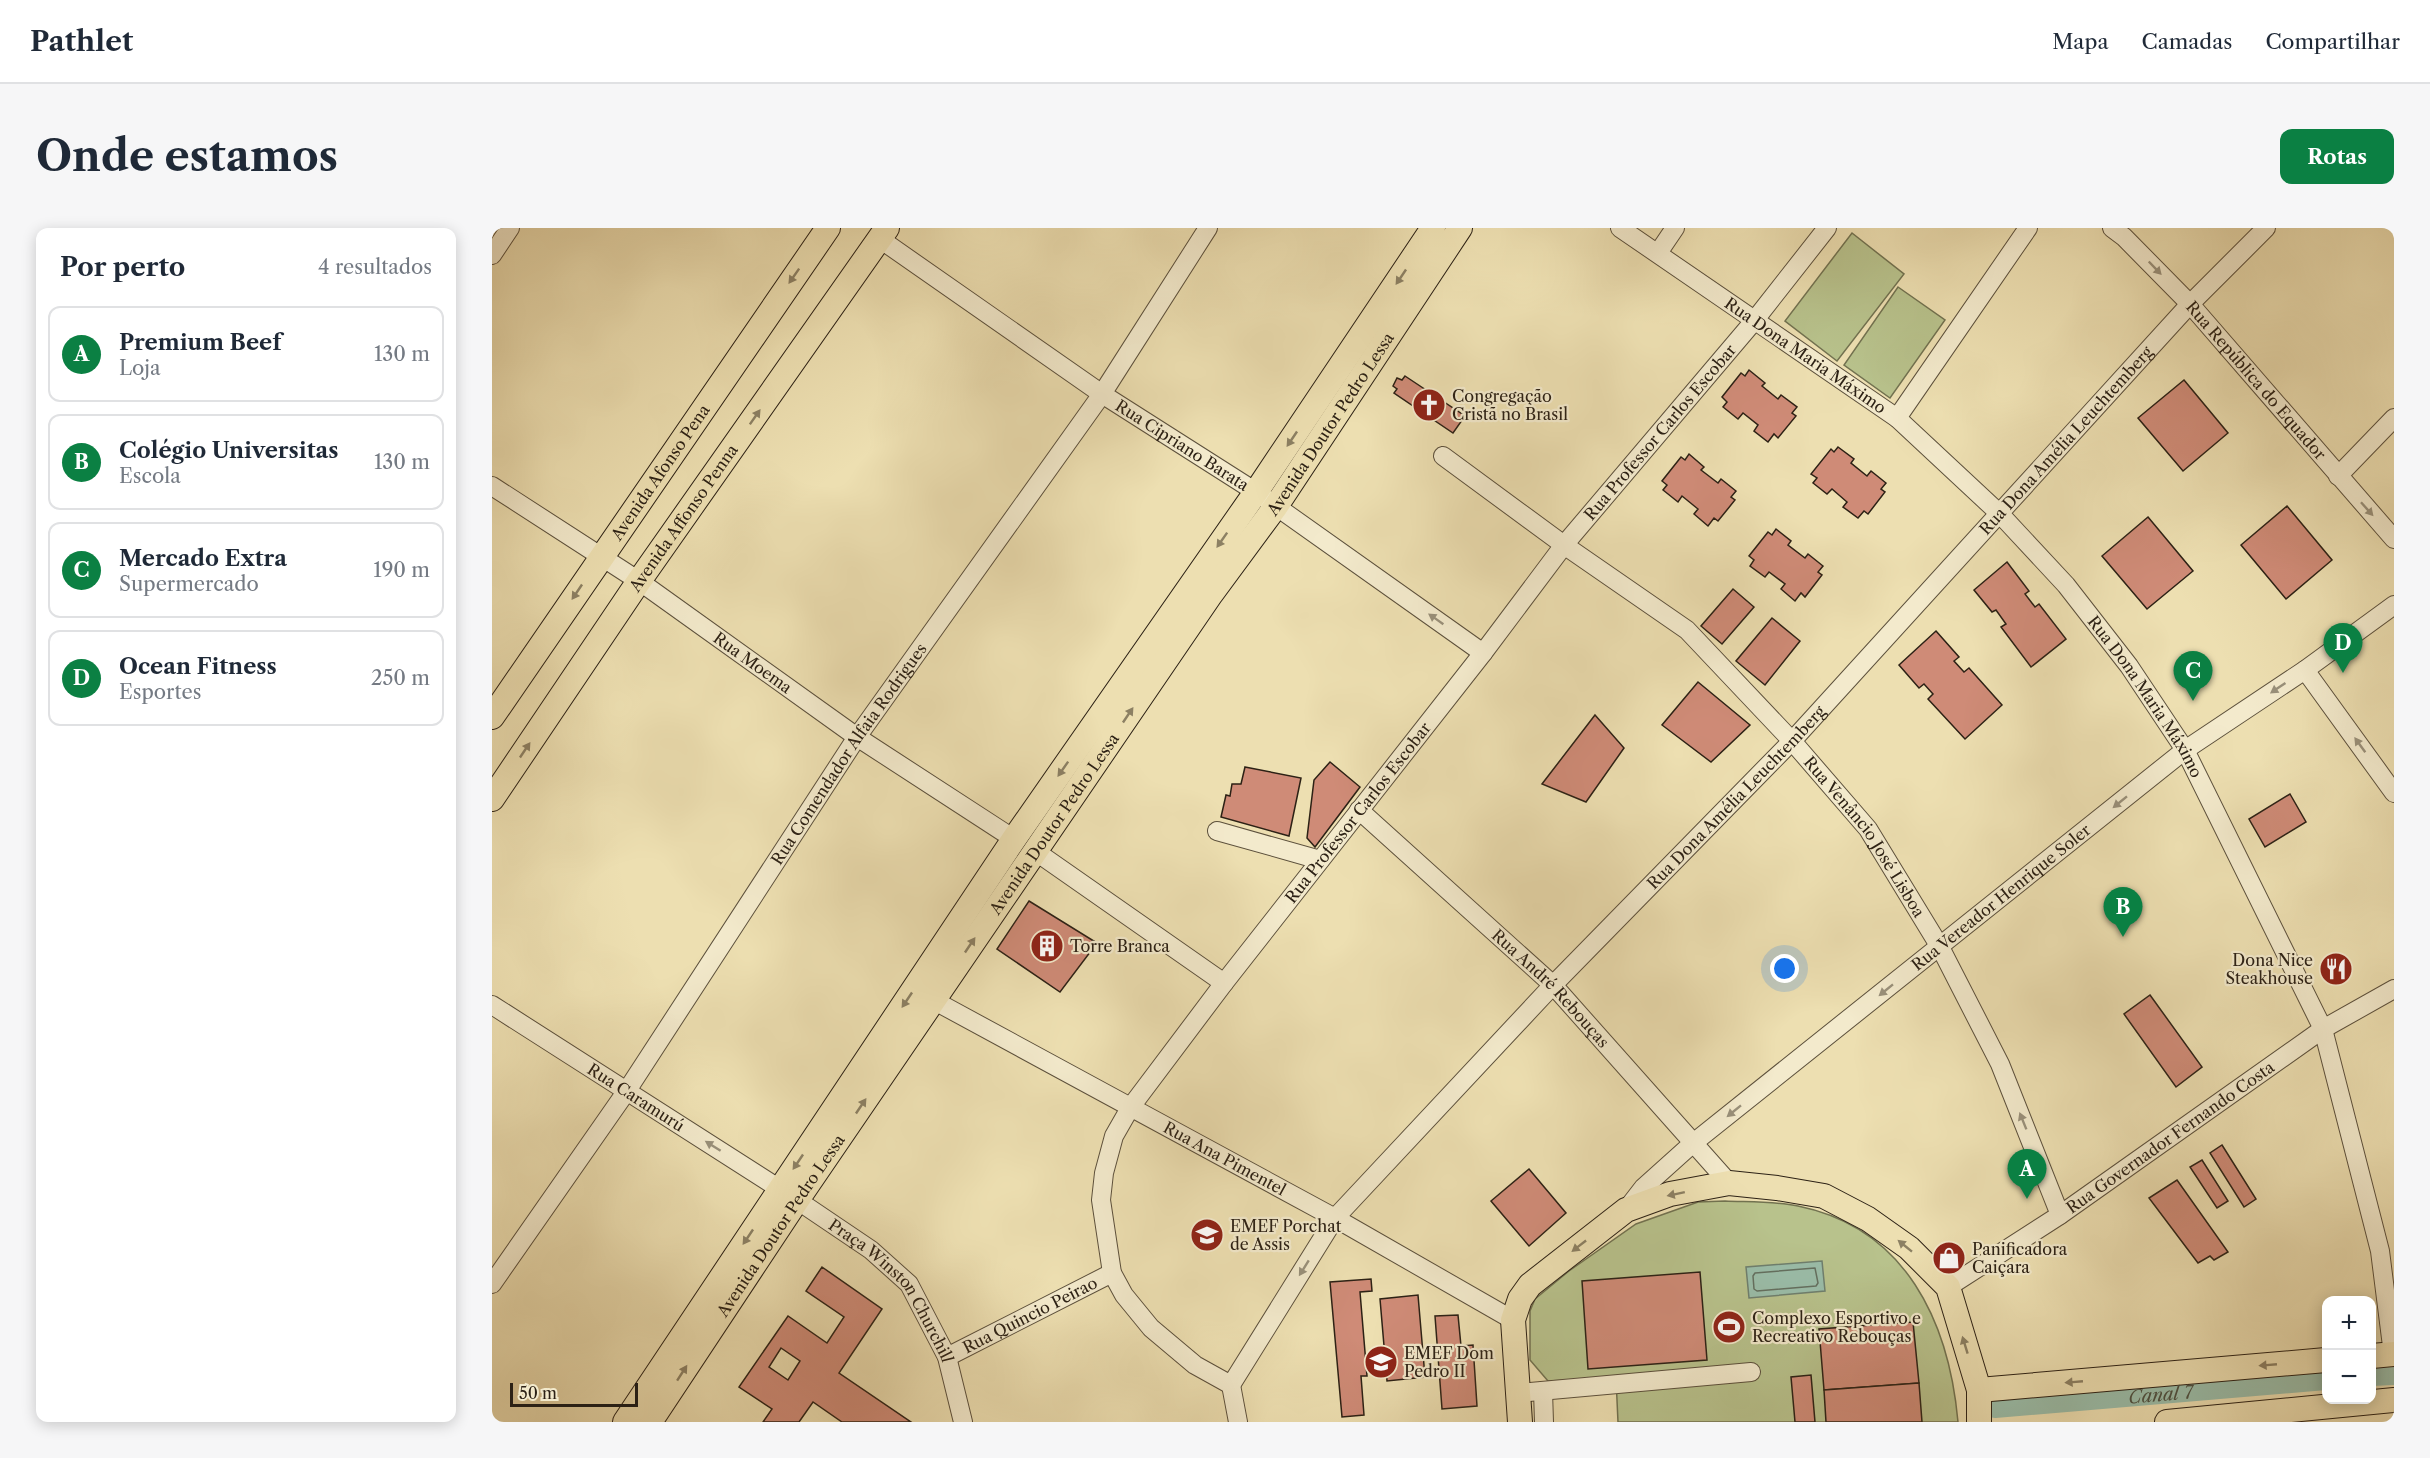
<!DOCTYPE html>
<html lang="pt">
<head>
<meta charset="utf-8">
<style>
	body { margin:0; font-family:"Libre Caslon Text",serif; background:#f6f6f7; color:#1f2937 }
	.controls { position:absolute; right:18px; bottom:18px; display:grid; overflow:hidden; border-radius:12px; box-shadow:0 3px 15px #0003 }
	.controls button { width:54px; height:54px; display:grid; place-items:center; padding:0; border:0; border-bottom:2px solid #e0e1e3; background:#fff; color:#1f2937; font:30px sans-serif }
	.scale { position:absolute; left:18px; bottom:15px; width:128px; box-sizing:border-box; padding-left:6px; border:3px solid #2c2115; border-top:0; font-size:16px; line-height:21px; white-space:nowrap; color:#2c2115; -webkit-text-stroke:4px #f3eacc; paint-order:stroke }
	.you { position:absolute; left:1293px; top:741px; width:21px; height:21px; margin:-15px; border:4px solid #fff; border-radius:50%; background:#1a73e8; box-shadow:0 0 0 9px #1a73e833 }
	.badge { display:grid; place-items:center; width:39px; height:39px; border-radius:50%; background:#0b8043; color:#fff; font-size:20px; font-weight:700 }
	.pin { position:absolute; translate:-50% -50px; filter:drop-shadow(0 2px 3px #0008) }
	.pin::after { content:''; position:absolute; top:32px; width:21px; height:18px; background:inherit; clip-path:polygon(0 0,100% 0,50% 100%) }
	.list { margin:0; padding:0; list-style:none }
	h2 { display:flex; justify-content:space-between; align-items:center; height:78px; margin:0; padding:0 24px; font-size:26px }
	h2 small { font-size:20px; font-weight:400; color:#747a83 }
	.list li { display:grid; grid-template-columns:39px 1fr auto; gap:18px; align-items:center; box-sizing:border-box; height:96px; margin:0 12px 12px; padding:0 12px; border:2px solid #e0e1e3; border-radius:12px }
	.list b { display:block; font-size:22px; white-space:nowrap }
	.list p { margin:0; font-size:20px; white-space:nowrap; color:#747a83 }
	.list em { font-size:20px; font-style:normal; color:#747a83 }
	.map { position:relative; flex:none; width:1902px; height:1194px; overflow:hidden; border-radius:12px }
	header { display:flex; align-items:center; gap:36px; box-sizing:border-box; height:84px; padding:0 30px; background:#fff; border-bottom:2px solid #e0e1e3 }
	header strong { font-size:28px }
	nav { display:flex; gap:33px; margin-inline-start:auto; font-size:21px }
	.intro { display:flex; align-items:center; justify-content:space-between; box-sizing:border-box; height:144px; padding:0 36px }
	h1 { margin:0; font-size:42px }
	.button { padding:15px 27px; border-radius:12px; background:#0b8043; color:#fff; font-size:21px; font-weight:700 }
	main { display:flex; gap:36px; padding:0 36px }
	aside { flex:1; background:#fff; border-radius:12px; box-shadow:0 3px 15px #0003 }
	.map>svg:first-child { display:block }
	.green { fill:#b8c28c; stroke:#727250; stroke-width:1.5 }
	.water { fill:#9abda9; stroke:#6e7f6e; stroke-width:1.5 }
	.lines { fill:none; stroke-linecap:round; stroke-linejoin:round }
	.shore { stroke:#636f5f; stroke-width:1.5 }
	.canal { stroke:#9abda9; stroke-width:18 }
	.building { fill:#cf8b77; stroke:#2c2115; stroke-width:1.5; fill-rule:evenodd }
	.minor-casing { stroke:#5c503c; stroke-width:20 }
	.major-casing { stroke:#2c2115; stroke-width:26 }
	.minor { stroke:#f3eacc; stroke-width:18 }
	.major { stroke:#eddfb1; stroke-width:24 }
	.oneway { fill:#99907a }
	.oneway2 { fill:#8c8063 }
	.labels { text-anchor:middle; stroke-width:4.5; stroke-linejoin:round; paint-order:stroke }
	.street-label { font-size:16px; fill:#2c2115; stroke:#f3eacc }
	.poi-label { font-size:16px; fill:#2c2115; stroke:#f3eacc; text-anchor:start }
	.water-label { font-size:18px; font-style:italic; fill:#4d5041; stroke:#f3eacc }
</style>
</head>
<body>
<header>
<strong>Pathlet</strong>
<nav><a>Mapa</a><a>Camadas</a><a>Compartilhar</a></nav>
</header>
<div class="intro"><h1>Onde estamos</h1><a class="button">Rotas</a></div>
<main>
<aside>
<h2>Por perto<small>4 resultados</small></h2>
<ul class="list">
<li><span class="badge">A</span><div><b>Premium Beef</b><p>Loja</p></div><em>130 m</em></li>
<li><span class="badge">B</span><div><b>Colégio Universitas</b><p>Escola</p></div><em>130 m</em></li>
<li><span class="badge">C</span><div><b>Mercado Extra</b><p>Supermercado</p></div><em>190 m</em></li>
<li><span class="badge">D</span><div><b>Ocean Fitness</b><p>Esportes</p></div><em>250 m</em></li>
</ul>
</aside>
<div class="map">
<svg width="1902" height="1194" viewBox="0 0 1902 1194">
	<rect width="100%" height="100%" fill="#eddfb1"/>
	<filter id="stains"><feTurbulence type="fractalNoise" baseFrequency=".00333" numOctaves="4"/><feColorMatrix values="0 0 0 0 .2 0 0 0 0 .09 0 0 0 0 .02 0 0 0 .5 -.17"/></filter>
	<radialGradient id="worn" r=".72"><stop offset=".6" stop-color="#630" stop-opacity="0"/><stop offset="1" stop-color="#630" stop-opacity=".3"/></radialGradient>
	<g class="green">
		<path d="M1360,5L1412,46L1345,133L1293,93Z"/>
		<path d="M1406,59L1453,92L1398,170L1352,137Z"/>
		<path d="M1233,973C1257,974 1283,973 1306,978C1414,1000 1457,1094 1466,1194H1126L1124,1150L1056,1153L1038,1132V1083L1043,1071L1077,1043L1144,996L1206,974Z"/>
	</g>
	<path class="water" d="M1330,1033L1333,1063L1257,1070L1254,1039Z"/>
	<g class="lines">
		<path class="shore" d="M1323,1040L1326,1055L1324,1058L1265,1063L1262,1061L1261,1048L1263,1045Z"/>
		<g class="canal">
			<path d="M1880,1149L1902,1148"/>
			<path id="s1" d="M1503,1181L1834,1153"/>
		</g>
	</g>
	<g class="building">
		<path d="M1257,142L1273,155L1270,158L1286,171L1289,167L1305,179L1300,185L1304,188L1286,210L1282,206L1276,214L1262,203L1266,197L1251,185L1246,191L1231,179L1235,174L1230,169L1249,145L1253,148Z"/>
		<path d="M913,148L973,188L961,205L902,165L905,161L901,158L905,150L910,152Z"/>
		<path d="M1692,152L1736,205L1691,243L1646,190Z"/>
		<path d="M1346,219L1362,231L1359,235L1375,248L1379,243L1394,255L1389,261L1393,264L1376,286L1372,283L1366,290L1351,279L1355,274L1340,261L1335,266L1321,255L1325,250L1319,246L1339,221L1342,224Z"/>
		<path d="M1197,226L1212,239L1209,242L1226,255L1229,251L1244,263L1239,269L1243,272L1226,293L1222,290L1216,298L1202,286L1206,281L1190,268L1186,274L1171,262L1175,257L1170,253L1189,229L1193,232Z"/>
		<path d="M1795,278L1840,332L1794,371L1749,317Z"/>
		<path d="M1656,289L1701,343L1655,381L1610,328Z"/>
		<path d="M1284,301L1299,313L1296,317L1313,330L1316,326L1331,338L1326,344L1330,347L1313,369L1309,365L1303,373L1289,361L1293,356L1277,344L1273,349L1258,338L1262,332L1257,328L1276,304L1280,307Z"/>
		<path d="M1515,334L1537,363L1533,366L1543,379L1547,376L1574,411L1539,439L1509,399L1514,396L1504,382L1500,384L1482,362Z"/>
		<path d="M1241,361L1262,379L1230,416L1209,398Z"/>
		<path d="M1280,390L1308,413L1273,457L1244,433Z"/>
		<path d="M1444,403L1467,429L1462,433L1472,444L1477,440L1510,477L1473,511L1436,471L1441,466L1432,456L1427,460L1407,437Z"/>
		<path d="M1206,454L1258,497L1219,534L1170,497Z"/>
		<path d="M1103,487L1132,520L1094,574L1050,556Z"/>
		<path d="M838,534L868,559L823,619L815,610L822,552Z"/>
		<path d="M753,539L809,550L797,608L729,589L734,567L738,568L740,556H749Z"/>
		<path d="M1798,566L1814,594L1773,619L1757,591Z"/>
		<path d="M537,673L605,715L568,764L505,721Z"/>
		<path d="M1658,767L1710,839L1684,859L1632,786Z"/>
		<path d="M1730,917L1764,971L1752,979L1718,925Z"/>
		<path d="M1710,932L1736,973L1725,980L1698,939Z"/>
		<path d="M1037,941L1074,985L1037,1018L999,973Z"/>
		<path d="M1685,952L1736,1024L1722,1032L1718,1028L1706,1035L1657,970Z"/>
		<path d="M330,1039L390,1081L347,1145L419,1194H350L321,1174L307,1194H271L280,1181L247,1159L296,1088L335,1115L352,1089L314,1063ZM289,1120L308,1133L296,1152L277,1139Z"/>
		<path d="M1208,1044L1215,1132L1096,1141L1090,1053Z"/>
		<path d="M879,1051L880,1063L868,1064L875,1148H869L872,1187L850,1189L838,1054Z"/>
		<path d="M926,1067L933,1149L895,1153L888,1071Z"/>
		<path d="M966,1087L969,1118L981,1117L985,1178L950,1181L943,1088Z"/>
		<path d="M1421,1094L1427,1155L1332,1162L1327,1101Z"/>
		<path d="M1319,1147L1323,1194H1303L1299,1149Z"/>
		<path d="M1427,1155L1430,1194H1334L1332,1162Z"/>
	</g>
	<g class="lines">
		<g class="minor-casing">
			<g id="minor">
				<path id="s2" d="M1128,0L1405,190L1508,286L1574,357L1637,438L1693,522L1831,801L1888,1023L1901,1126"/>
				<path id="s3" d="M1620,0L1632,9L1698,76L1902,311"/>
				<path id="s4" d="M388,11L610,166L764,264L991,425"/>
				<path d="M1166,25L1183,0"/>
				<path d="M0,27L18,0"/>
				<path d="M1405,190L1536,0"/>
				<path id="s5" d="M951,228L1072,317L1195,402L1300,513L1376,601L1448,719L1508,836L1568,987"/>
				<path d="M1846,248L1902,190"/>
				<path id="s6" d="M0,258L147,353L365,509L522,611"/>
				<path d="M1813,442L1902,565"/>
				<path id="s7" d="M867,582L1061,757L1237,955"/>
				<path d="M725,603L828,632"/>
				<path d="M543,623L732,755"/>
				<path id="s8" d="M441,772L843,990L1021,1092"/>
				<path id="s9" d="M0,777L305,972L379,1022L417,1056L455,1129L471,1194"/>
				<path id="s10" d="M1134,982L1151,960L1200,916L1693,522L1813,442L1902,377"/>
				<path id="s11" d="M0,1056L134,864L365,509L610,166L716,0"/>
				<path id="s12" d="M1456,1059L1568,987L1831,801L1902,761"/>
				<path id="s13" d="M455,1129L620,1045"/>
				<path id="s14" d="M739,1157L843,990L1061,757L1300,513L1698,76L1774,0"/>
				<path id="s15" d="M739,1157L703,1137L659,1100L632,1067L620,1045L609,972L612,945L622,908L638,880L732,755L991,425L1072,317L1262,93L1335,0"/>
				<path d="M739,1157L746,1194"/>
				<path d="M1051,1163L1052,1194"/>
				<path d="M1026,1165L1259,1144"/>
			</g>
		</g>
		<g class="major-casing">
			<g id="major">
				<path id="s16" d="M0,489L336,0"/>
				<path id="s17" d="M0,571L147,353L395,0"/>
				<path d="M1880,1128L1902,1126"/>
				<path d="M1487,1162L1834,1132"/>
				<path d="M133,1194L522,611L764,264L941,0"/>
				<path id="s18" d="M158,1194L305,972L719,366L784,278L968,0"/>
				<path d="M1028,1194L1021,1092L1028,1071L1038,1057L1134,982L1178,966L1237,955L1285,960L1332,968L1376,991L1417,1020L1456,1059L1487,1162V1194"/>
				<path d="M1675,1194L1902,1172"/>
			</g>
		</g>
		<use href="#minor" class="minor"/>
		<use href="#major" class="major"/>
	</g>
	<defs><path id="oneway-solid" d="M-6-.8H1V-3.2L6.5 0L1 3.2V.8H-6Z" transform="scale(1.5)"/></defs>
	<g class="oneway">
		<use href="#oneway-solid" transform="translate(1663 40) rotate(46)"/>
		<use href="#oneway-solid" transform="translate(1875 281) rotate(48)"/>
		<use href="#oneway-solid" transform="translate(944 391) rotate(-145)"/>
		<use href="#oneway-solid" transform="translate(1786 460) rotate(146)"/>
		<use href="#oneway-solid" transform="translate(1868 517) rotate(-126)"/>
		<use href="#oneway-solid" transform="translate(1628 574) rotate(141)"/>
		<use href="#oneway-solid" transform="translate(1394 762) rotate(141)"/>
		<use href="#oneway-solid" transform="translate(1242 883) rotate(141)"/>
		<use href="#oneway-solid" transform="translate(1531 893) rotate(-112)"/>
		<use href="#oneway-solid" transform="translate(221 918) rotate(-148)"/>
		<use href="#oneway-solid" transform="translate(812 1040) rotate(122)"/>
	</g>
	<g class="oneway2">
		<use href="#oneway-solid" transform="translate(302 48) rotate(125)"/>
		<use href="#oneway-solid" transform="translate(909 49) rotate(124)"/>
		<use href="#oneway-solid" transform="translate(263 189) rotate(-55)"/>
		<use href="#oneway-solid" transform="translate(800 211) rotate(124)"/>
		<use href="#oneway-solid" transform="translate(730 312) rotate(125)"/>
		<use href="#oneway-solid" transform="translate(85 364) rotate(124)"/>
		<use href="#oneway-solid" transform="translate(636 487) rotate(-56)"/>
		<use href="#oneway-solid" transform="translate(33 522) rotate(-56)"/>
		<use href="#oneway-solid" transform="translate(571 541) rotate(125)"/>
		<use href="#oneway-solid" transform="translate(478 717) rotate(-56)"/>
		<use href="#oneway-solid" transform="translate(415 772) rotate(124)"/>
		<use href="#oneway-solid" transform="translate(369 878) rotate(-56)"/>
		<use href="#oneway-solid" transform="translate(306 934) rotate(124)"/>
		<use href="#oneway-solid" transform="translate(1184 966) rotate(168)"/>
		<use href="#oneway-solid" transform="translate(256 1009) rotate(124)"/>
		<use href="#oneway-solid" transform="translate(1087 1018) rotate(142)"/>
		<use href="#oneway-solid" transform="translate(1413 1018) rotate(-141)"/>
		<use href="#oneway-solid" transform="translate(1473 1117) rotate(-107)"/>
		<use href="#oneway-solid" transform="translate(1776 1137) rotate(175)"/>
		<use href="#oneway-solid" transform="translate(190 1145) rotate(-57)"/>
		<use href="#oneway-solid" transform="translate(1582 1154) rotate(175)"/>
	</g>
	<defs>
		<g id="church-disc" transform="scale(1.725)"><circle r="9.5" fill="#8f2418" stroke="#f3eacc"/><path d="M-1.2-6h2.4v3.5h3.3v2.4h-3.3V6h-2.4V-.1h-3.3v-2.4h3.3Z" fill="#fff"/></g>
		<g id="building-disc" transform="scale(1.725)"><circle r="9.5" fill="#8f2418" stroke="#f3eacc"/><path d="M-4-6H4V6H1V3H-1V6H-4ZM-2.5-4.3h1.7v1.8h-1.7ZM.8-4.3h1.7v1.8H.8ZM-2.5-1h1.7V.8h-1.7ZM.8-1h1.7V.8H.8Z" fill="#fff"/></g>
		<g id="restaurant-disc" transform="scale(1.725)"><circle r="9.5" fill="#8f2418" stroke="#f3eacc"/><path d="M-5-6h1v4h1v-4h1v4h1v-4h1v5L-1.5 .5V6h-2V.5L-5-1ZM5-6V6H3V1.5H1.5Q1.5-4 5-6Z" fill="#fff"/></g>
		<g id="school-disc" transform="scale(1.725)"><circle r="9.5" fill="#8f2418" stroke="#f3eacc"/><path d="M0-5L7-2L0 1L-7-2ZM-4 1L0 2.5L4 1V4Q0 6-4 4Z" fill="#fff"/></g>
		<g id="shop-disc" transform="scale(1.725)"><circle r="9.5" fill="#8f2418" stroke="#f3eacc"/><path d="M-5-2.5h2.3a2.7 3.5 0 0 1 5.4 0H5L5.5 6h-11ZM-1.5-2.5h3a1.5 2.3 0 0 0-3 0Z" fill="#fff"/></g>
		<g id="stadium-disc" transform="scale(1.725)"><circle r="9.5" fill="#8f2418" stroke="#f3eacc"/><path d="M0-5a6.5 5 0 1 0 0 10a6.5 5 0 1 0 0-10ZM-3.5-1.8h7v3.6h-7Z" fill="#fff"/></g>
	</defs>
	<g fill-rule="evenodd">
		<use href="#church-disc" x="937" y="177"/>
		<use href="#building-disc" x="555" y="718"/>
		<use href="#restaurant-disc" x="1844" y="741"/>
		<use href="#school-disc" x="715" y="1007"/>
		<use href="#shop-disc" x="1457" y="1030"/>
		<use href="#stadium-disc" x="1237" y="1099"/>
		<use href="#school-disc" x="889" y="1134"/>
	</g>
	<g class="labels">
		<g class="street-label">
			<text dy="6" stroke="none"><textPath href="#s2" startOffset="225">Rua Dona Maria Máximo</textPath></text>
			<text dy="6" stroke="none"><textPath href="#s3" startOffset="210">Rua República do Equador</textPath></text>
			<text dy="6" stroke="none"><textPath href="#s18" startOffset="1208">Avenida Doutor Pedro Lessa</textPath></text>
			<text dy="6" stroke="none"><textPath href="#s15" startOffset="1197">Rua Professor Carlos Escobar</textPath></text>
			<text dy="6" stroke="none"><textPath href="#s14" startOffset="1264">Rua Dona Amélia Leuchtemberg</textPath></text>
			<text dy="6" stroke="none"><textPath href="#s4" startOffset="366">Rua Cipriano Barata</textPath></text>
			<text dy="6" stroke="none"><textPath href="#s16" startOffset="297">Avenida Afonso Pena</textPath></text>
			<text dy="6" stroke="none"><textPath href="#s17" startOffset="340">Avenida Affonso Penna</textPath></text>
			<text dy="6" stroke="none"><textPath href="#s6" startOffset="315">Rua Moema</textPath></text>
			<text dy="6" stroke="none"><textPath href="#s2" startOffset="711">Rua Dona Maria Máximo</textPath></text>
			<text dy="6" stroke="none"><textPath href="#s11" startOffset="639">Rua Comendador Alfaia Rodrigues</textPath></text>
			<text dy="6" stroke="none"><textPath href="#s14" startOffset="778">Rua Dona Amélia Leuchtemberg</textPath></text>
			<text dy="6" stroke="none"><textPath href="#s15" startOffset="711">Rua Professor Carlos Escobar</textPath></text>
			<text dy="6" stroke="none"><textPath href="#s18" startOffset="722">Avenida Doutor Pedro Lessa</textPath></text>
			<text dy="6" stroke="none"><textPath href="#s5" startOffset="573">Rua Venâncio José Lisboa</textPath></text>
			<text dy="6" stroke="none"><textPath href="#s10" startOffset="489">Rua Vereador Henrique Soler</textPath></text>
			<text dy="6" stroke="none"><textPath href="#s7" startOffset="262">Rua André Rebouças</textPath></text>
			<text dy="6" stroke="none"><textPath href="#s9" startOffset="171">Rua Caramurú</textPath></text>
			<text dy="6" stroke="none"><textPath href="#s12" startOffset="268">Rua Governador Fernando Costa</textPath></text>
			<text dy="6" stroke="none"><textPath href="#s8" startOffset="332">Rua Ana Pimentel</textPath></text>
			<text dy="6" stroke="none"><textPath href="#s18" startOffset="236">Avenida Doutor Pedro Lessa</textPath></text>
			<text dy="6" stroke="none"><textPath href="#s9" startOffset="496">Praça Winston Churchill</textPath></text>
			<text dy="6" stroke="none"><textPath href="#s13" startOffset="93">Rua Quincio Peirao</textPath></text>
		</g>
		<g class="poi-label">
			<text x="960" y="174">Congregação<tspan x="960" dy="18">Cristã no Brasil</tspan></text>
			<text x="578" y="724">Torre Branca</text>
			<text x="1821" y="738" text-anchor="end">Dona Nice<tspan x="1821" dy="18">Steakhouse</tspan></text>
			<text x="738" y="1004">EMEF Porchat<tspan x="738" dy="18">de Assis</tspan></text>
			<text x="1480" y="1027">Panificadora<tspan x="1480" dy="18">Caiçara</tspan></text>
			<text x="1260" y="1096">Complexo Esportivo e<tspan x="1260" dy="18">Recreativo Rebouças</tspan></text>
			<text x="912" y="1131">EMEF Dom<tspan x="912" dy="18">Pedro II</tspan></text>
		</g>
		<g class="water-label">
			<text dy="6" stroke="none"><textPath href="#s1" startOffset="166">Canal 7</textPath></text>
		</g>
	</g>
	<rect width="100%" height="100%" filter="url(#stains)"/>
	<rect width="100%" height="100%" fill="url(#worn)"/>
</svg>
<div class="controls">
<button>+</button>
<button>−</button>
</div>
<div class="scale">50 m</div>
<div class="you"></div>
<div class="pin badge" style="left:1535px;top:971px">A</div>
<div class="pin badge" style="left:1631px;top:709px">B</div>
<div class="pin badge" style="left:1701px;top:473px">C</div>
<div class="pin badge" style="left:1851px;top:445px">D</div>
</div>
</main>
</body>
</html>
